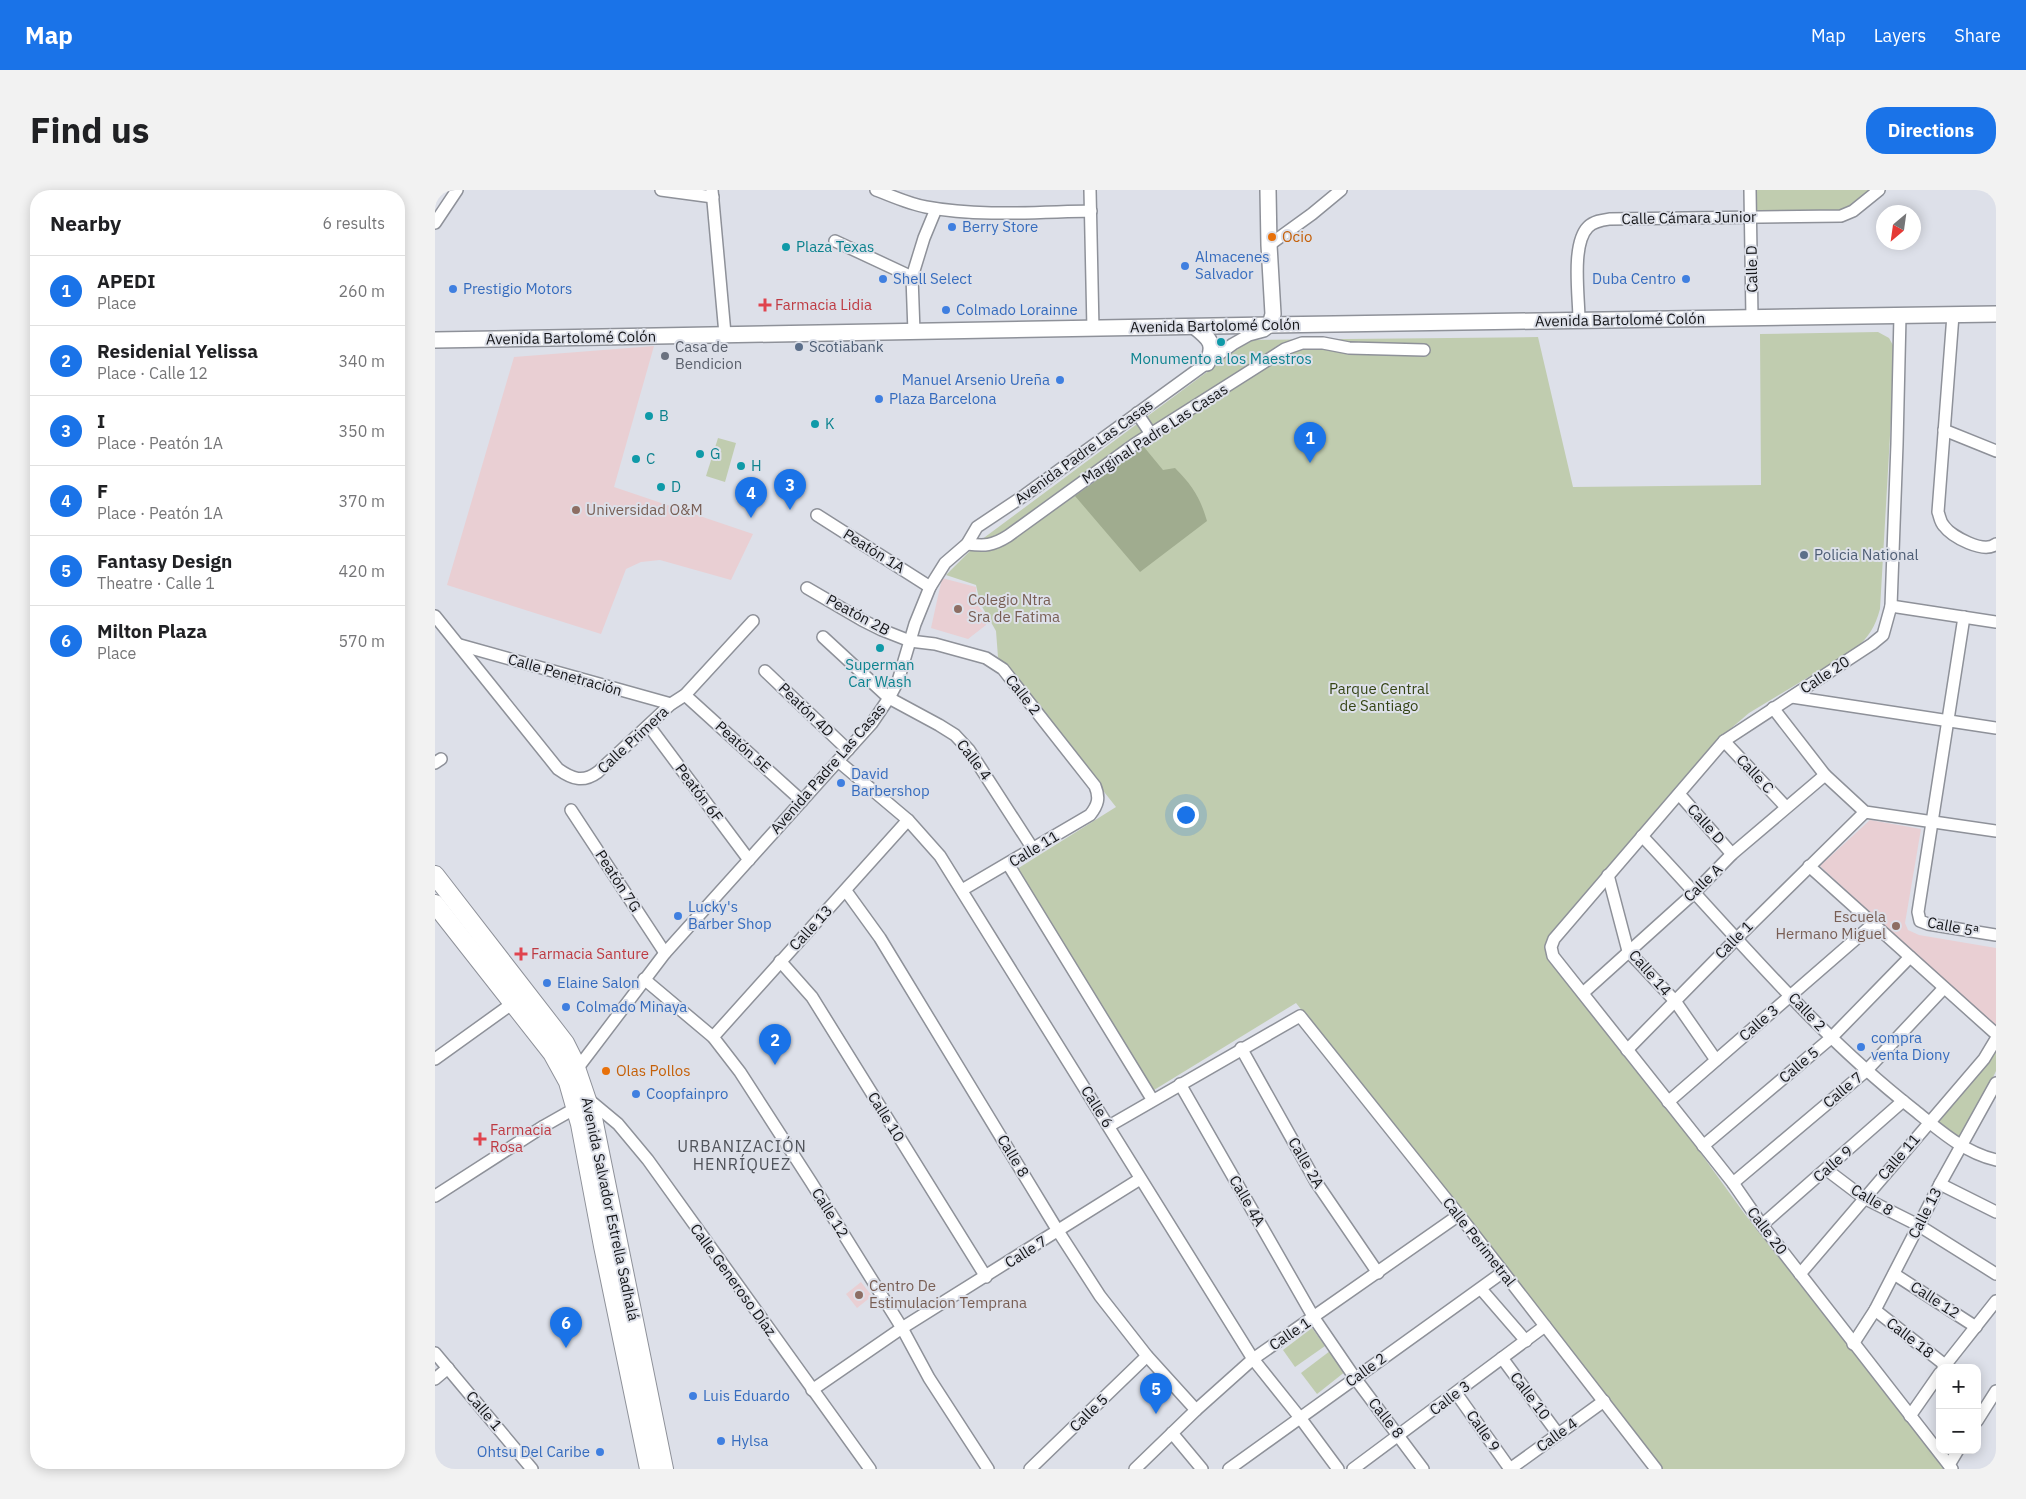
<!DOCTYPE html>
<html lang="en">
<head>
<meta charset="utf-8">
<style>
	body { margin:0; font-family:"IBM Plex Sans",sans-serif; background:#f2f2f2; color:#202124 }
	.controls { position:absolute; right:15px; bottom:15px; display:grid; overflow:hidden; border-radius:10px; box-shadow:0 2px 12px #0003 }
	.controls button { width:45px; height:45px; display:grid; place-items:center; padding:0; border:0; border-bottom:1px solid #e0e0e0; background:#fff; color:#202124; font:25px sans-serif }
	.compass { position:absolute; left:1441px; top:15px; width:45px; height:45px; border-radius:50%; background:#fff; box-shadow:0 2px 12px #0003; rotate:209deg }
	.you { position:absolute; left:750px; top:624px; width:18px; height:18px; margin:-12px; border:4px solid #fff; border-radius:50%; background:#1a73e8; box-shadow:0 0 0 8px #1a73e833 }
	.badge { display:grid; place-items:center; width:32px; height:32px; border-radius:50%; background:#1a73e8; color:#fff; font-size:16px; font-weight:700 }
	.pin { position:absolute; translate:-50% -41px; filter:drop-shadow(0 1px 2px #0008) }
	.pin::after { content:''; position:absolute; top:26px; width:18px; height:15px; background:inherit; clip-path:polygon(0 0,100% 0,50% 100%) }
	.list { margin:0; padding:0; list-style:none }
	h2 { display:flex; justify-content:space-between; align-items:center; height:65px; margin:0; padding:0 20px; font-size:21px }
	h2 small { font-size:16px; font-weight:400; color:#757577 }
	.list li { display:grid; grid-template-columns:32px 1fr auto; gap:15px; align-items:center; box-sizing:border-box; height:70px; padding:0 20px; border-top:1px solid #e0e0e0 }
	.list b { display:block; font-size:19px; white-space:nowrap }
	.list p { margin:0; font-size:16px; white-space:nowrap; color:#757577 }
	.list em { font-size:16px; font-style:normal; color:#757577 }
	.map { position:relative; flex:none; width:1561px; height:1279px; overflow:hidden; border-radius:20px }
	header { display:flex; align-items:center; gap:30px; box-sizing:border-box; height:70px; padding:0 25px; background:#1a73e8; color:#fff }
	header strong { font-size:24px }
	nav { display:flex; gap:28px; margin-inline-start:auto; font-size:18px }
	.intro { display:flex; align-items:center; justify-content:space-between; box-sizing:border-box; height:120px; padding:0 30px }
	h1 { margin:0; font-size:35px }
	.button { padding:12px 22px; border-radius:20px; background:#1a73e8; color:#fff; font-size:18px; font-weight:700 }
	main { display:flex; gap:30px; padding:0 30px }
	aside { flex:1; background:#fff; border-radius:20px; box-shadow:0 2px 12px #0003 }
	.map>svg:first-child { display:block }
	.education { fill:#e9cfd3 }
	.green { fill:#c0ccaf }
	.forest { fill:#a0ac8f }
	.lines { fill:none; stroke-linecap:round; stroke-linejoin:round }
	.minor-casing { stroke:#8e9199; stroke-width:14 }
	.major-casing { stroke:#8e9199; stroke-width:18 }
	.highway-casing { stroke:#8e9199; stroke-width:20 }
	.minor { stroke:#fff; stroke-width:11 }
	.major { stroke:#fff; stroke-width:15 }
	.highway { stroke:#fff; stroke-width:18 }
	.shop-dot { fill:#3f7fe0; stroke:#dde0e9; stroke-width:2 }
	.food-dot { fill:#e8710a; stroke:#dde0e9; stroke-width:2 }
	.culture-dot { fill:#0f9aa8; stroke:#dde0e9; stroke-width:2 }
	.health-dot { fill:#e0444e; stroke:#dde0e9; stroke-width:2 }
	.service-dot { fill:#5c6f8a; stroke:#dde0e9; stroke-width:2 }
	.worship-dot { fill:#6b7280; stroke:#dde0e9; stroke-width:2 }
	.education-dot { fill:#8d6e63; stroke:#dde0e9; stroke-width:2 }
	.labels { text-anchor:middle; stroke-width:4; stroke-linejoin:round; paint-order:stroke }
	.street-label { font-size:15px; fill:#141518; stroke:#dde0e9 }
	.shop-label { font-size:15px; fill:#366cbe; stroke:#dde0e9; text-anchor:start }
	.food-label { font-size:15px; fill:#c56008; stroke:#dde0e9; text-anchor:start }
	.culture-label { font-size:15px; fill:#0d838f; stroke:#dde0e9; text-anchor:start }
	.health-label { font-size:15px; fill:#be3a42; stroke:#dde0e9; text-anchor:start }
	.worship-label { font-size:15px; fill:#5b616d; stroke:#dde0e9; text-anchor:start }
	.service-label { font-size:15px; fill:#4e5e75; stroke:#dde0e9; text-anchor:start }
	.education-label { font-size:15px; fill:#785e54; stroke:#dde0e9; text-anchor:start }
	.park-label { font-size:15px; fill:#354415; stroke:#dde0e9 }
	.neighbourhood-label { font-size:16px; letter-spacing:1px; fill:#51545b; stroke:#dde0e9 }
</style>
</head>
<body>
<header>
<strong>Map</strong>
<nav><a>Map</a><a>Layers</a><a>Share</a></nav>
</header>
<div class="intro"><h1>Find us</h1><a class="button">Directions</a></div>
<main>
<aside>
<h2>Nearby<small>6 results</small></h2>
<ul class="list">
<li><span class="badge">1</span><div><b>APEDI</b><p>Place</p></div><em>260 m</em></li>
<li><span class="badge">2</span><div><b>Residenial Yelissa</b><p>Place · Calle 12</p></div><em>340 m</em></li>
<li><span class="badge">3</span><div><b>I</b><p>Place · Peatón 1A</p></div><em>350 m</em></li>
<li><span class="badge">4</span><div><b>F</b><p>Place · Peatón 1A</p></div><em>370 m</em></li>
<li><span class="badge">5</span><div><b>Fantasy Design</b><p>Theatre · Calle 1</p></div><em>420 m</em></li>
<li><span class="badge">6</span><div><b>Milton Plaza</b><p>Place</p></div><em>570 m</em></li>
</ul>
</aside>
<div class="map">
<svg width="1561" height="1279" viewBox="0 0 1561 1279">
	<rect width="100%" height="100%" fill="#dde0e9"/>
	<g class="education">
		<path d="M219,156L179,297L318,344L296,390L225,370L206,372L191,379L166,444L12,395L79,167Z"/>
		<path d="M507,388L541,397V413L551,426V435L533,449L496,438Z"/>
		<path d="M1435,630L1486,639L1470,733L1473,740L1484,745L1561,758V838L1385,676Z"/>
		<path d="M426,1092L437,1106L422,1118L411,1104Z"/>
	</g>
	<g class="green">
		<path d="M1322,0H1438L1412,21L1322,24Z"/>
		<path d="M1443,142L1454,148L1460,159L1445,419C1440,437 1434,447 1420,459L1314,523L1287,546L1112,750C1106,763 1115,771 1123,782L1215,893L1309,1023L1509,1279H1226L861,813L719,900L582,679L681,617L563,467L561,441L545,413L541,395L511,385L546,350L815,150L1103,147L1138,297L1326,295L1325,144Z"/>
		<path d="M283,248L301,253L290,292L271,286Z"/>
		<path d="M1561,855V881L1548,908L1525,947L1504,933L1503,930Z"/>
		<path d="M877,1138L890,1156L860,1177L848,1160Z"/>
		<path d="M895,1161L911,1181L882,1204L866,1183Z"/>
	</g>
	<path class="forest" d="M709,257L728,280L740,278C757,295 765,307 772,331L705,382L640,306Z"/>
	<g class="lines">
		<g class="minor-casing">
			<g id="minor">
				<path d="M226,0L278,7"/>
				<path d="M277,0L290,144"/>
				<path d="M441,0C457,6 474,14 491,17C545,27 602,22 656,21"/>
				<path d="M655,0L658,139"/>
				<path d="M1315,0L1317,128"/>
				<path d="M0,33L22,0"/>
				<path d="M400,51L477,87"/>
				<path d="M834,55L877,24L906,0"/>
				<path d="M1518,125L1503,322C1505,327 1505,332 1509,336C1517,347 1549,364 1561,354"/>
				<path d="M1465,126L1462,254L1456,416L1448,445L1437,454L1289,551L1119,749L1116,757L1118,766L1298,993L1327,1035L1517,1279"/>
				<path d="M1144,130C1144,107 1136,54 1153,37C1159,31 1168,30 1175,29L1406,26L1418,21L1444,0"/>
				<path d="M479,142L477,87L489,48L501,19"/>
				<path d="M702,223L716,244"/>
				<path d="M1509,240L1561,261"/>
				<path d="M382,325L495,397"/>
				<path d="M532,354C550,356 557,356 573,346L700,254L850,159L867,153H888L914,158L989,160"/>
				<path d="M372,398L427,430L447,440L475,451L500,454L551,468L568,479L575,488L660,596C665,608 663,615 655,625L527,700"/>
				<path d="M1456,416L1561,432"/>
				<path d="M0,426L123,579C137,589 148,593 163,582L236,514L250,505L318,431"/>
				<path d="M1529,427L1483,722L1485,731L1493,734L1561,745"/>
				<path d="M388,447L454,508L504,535L520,545L534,560L598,659"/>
				<path d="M25,455L236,514"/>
				<path d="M330,481L413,560"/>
				<path d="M250,505L367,611"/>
				<path d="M1357,507L1561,538"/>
				<path d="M1338,518L1390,585L1430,622L1561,641"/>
				<path d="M214,536L314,670"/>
				<path d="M1289,551L1351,617"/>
				<path d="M403,571L473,630L505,666L818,1169L866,1229L903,1279"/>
				<path d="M0,573L6,569"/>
				<path d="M1244,604L1297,664"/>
				<path d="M136,620L230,763"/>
				<path d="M1207,646C1295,739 1377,840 1478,919C1504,940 1528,962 1561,970"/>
				<path d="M573,674L717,909"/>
				<path d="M1374,676L1561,844"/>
				<path d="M1173,685L1193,761L1240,811L1281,870"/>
				<path d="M411,701L445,748L623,1041L665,1106L712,1166L761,1220"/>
				<path d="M345,771L377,807L551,1087"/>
				<path d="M209,789L278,847L305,882L376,992L467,1138L494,1188L553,1279"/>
				<path d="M1148,803L1259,703L1297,664L1390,585"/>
				<path d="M278,847L473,630"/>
				<path d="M806,858L881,992L943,1083"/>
				<path d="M1192,860L1302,748L1430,622"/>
				<path d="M0,869L78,813"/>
				<path d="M139,883L230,763L437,533L454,508L463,491L480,434L495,397L510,373L532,354L542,337L590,305L798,154L814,145L829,141L833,138"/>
				<path d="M745,894L879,1128L920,1188L988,1279"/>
				<path d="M1233,912L1438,734"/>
				<path d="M674,936L865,826L1024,1025L1221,1279"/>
				<path d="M1268,956L1396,848L1475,767"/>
				<path d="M1392,980L1429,1008L1483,1035L1561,1084"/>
				<path d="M1298,993L1431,881L1509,798"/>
				<path d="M1505,994L1561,1022"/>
				<path d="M0,1006L109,936L146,915L153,909L183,934L213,970L435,1279"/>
				<path d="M1327,1035L1468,911"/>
				<path d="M1365,1084L1549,869L1561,849"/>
				<path d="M1459,1084L1541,1137"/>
				<path d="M1046,1099L1091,1151"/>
				<path d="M1440,1120L1510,1175"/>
				<path d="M1418,1154L1440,1120L1505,994L1561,893"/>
				<path d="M0,1163L97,1279"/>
				<path d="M1067,1168L1123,1244"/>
				<path d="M1508,1178L1561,1111"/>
				<path d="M0,1189L13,1178"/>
				<path d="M377,1200L467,1138L705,989"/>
				<path d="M1021,1203L1075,1279"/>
				<path d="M1475,1226L1505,1183"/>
				<path d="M1542,1231L1561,1201"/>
				<path d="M737,1243L767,1279"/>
				<path d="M1514,1275L1523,1260"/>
				<path d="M595,1279L712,1166"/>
				<path d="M700,1279L761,1220L818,1169L1024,1025"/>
				<path d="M794,1279L1068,1082"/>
				<path d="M918,1279L1110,1136"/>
				<path d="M1075,1279L1169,1211"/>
			</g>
		</g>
		<g class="major-casing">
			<g id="major">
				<path d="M833,0L834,55L838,124L835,135"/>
				<path d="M760,137C775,149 781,154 772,173"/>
				<path d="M0,150L835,135L1561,124"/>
			</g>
		</g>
		<g class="highway-casing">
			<g id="highway">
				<path d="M0,685L130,853L138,869L158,928L229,1279"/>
				<path d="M0,714L117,863L133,892L145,934L168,1056L214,1279"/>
			</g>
		</g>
		<use href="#minor" class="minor"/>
		<use href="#major" class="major"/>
		<use href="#highway" class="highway"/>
	</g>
	<g class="shop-dot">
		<circle cx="517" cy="37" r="5"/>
		<circle cx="750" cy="76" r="5"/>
		<circle cx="448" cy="89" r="5"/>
		<circle cx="1251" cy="89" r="5"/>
		<circle cx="18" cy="99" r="5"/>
		<circle cx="511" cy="120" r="5"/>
		<circle cx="625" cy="190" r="5"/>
		<circle cx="444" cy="209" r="5"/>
		<circle cx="406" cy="593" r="5"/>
		<circle cx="243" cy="726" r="5"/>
		<circle cx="112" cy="793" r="5"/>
		<circle cx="131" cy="817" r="5"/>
		<circle cx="1426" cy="857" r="5"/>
		<circle cx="201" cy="904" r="5"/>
		<circle cx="258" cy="1206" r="5"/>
		<circle cx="286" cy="1251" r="5"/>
		<circle cx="165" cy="1262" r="5"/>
	</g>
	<g class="food-dot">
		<circle cx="837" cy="47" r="5"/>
		<circle cx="171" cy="881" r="5"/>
	</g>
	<g class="culture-dot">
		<circle cx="351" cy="57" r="5"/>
		<circle cx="786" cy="152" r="5"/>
		<circle cx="214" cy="226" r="5"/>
		<circle cx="380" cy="234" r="5"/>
		<circle cx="265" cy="264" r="5"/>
		<circle cx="201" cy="269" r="5"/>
		<circle cx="306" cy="276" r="5"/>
		<circle cx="226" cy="297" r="5"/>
		<circle cx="445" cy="458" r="5"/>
	</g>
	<g class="health-dot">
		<path d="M327.5 107.5h5v5h5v5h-5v5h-5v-5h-5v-5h5z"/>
		<path d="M83.5 756.5h5v5h5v5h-5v5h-5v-5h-5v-5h5z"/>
		<path d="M42.5 941.5h5v5h5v5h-5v5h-5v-5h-5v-5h5z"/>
	</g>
	<g class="service-dot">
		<circle cx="364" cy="157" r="5"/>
		<circle cx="1369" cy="365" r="5"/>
	</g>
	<circle class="worship-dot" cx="230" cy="166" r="5"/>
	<g class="education-dot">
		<circle cx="141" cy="320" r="5"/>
		<circle cx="523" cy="419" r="5"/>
		<circle cx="1461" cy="736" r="5"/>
		<circle cx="424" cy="1105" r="5"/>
	</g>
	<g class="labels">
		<g class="street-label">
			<text transform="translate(1254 28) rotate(-1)" y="5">Calle Cámara Junior</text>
			<text transform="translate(1317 79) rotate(-91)" y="5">Calle D</text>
			<text transform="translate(1185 130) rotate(-1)" y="5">Avenida Bartolomé Colón</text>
			<text transform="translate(780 136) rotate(-1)" y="5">Avenida Bartolomé Colón</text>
			<text transform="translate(136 148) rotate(-1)" y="5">Avenida Bartolomé Colón</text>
			<text transform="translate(720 244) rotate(-33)" y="5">Marginal Padre Las Casas</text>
			<text transform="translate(649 262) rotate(-36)" y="5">Avenida Padre Las Casas</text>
			<text transform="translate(439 361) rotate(32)" y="5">Peatón 1A</text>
			<text transform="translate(423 425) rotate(28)" y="5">Peatón 2B</text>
			<text transform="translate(130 485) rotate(16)" y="5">Calle Penetración</text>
			<text transform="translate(1390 485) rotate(-33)" y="5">Calle 20</text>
			<text transform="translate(588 505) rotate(52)" y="5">Calle 2</text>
			<text transform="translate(371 520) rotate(44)" y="5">Peatón 4D</text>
			<text transform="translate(198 550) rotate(-43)" y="5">Calle Primera</text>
			<text transform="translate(308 557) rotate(42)" y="5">Peatón 5E</text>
			<text transform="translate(539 570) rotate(53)" y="5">Calle 4</text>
			<text transform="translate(393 579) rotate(-49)" y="5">Avenida Padre Las Casas</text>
			<text transform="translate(1320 584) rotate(47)" y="5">Calle C</text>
			<text transform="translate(264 603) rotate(53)" y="5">Peatón 6F</text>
			<text transform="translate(1271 634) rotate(48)" y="5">Calle D</text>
			<text transform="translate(599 659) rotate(-31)" y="5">Calle 11</text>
			<text transform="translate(183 691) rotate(57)" y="5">Peatón 7G</text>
			<text transform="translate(1268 693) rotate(-44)" y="5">Calle A</text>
			<text transform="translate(1518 737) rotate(11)" y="5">Calle 5ª</text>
			<text transform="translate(376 738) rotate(-47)" y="5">Calle 13</text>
			<text transform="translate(1299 750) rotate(-45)" y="5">Calle 1</text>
			<text transform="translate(1215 783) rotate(49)" y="5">Calle 14</text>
			<text transform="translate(1372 822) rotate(47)" y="5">Calle 2</text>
			<text transform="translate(1324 833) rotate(-41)" y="5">Calle 3</text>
			<text transform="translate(1364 875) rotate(-40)" y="5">Calle 5</text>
			<text transform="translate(1408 900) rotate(-40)" y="5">Calle 7</text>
			<text transform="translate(662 917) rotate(58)" y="5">Calle 6</text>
			<text transform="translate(451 927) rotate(58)" y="5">Calle 10</text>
			<text transform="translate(578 966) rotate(59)" y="5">Calle 8</text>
			<text transform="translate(1464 967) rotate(-49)" y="5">Calle 11</text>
			<text transform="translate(871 973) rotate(60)" y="5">Calle 2A</text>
			<text transform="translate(1398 974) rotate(-41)" y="5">Calle 9</text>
			<text transform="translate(1437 1010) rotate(31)" y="5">Calle 8</text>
			<text transform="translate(812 1011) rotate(60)" y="5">Calle 4A</text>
			<text transform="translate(175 1019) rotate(78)" y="5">Avenida Salvador Estrella Sadhalá</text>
			<text transform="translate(395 1023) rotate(58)" y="5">Calle 12</text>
			<text transform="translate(1490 1023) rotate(-63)" y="5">Calle 13</text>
			<text transform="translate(1332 1041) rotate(53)" y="5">Calle 20</text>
			<text transform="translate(1044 1052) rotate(52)" y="5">Calle Perimetral</text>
			<text transform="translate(591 1062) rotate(-32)" y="5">Calle 7</text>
			<text transform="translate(298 1090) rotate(54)" y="5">Calle Generoso Díaz</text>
			<text transform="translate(1500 1110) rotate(33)" y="5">Calle 12</text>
			<text transform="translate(855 1144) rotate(-34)" y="5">Calle 1</text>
			<text transform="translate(1475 1148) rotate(38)" y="5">Calle 18</text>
			<text transform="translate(931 1180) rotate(-36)" y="5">Calle 2</text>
			<text transform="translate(1095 1206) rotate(53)" y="5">Calle 10</text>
			<text transform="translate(1015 1208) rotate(-37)" y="5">Calle 3</text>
			<text transform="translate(49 1221) rotate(50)" y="5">Calle 1</text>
			<text transform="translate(654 1223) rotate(-44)" y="5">Calle 5</text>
			<text transform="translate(951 1228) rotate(52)" y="5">Calle 8</text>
			<text transform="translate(1048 1241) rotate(55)" y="5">Calle 9</text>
			<text transform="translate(1122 1245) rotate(-36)" y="5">Calle 4</text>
		</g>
		<g class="shop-label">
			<text x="527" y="42">Berry Store</text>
			<text x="760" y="72">Almacenes<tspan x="760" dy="17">Salvador</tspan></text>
			<text x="458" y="94">Shell Select</text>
			<text x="1241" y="94" text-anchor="end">Duba Centro</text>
			<text x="28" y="104">Prestigio Motors</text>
			<text x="521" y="125">Colmado Lorainne</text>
			<text x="615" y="195" text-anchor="end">Manuel Arsenio Ureña</text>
			<text x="454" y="214">Plaza Barcelona</text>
			<text x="416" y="589">David<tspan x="416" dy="17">Barbershop</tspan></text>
			<text x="253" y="722">Lucky's<tspan x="253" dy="17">Barber Shop</tspan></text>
			<text x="122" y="798">Elaine Salon</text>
			<text x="141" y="822">Colmado Minaya</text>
			<text x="1436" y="853">compra<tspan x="1436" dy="17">venta Diony</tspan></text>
			<text x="211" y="909">Coopfainpro</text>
			<text x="268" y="1211">Luis Eduardo</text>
			<text x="296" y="1256">Hylsa</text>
			<text x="155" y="1267" text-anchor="end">Ohtsu Del Caribe</text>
		</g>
		<g class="food-label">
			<text x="847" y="52">Ocio</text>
			<text x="181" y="886">Olas Pollos</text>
		</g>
		<g class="culture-label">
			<text x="361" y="62">Plaza Texas</text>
			<text x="786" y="174" text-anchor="middle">Monumento a los Maestros</text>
			<text x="224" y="231">B</text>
			<text x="390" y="239">K</text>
			<text x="275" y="269">G</text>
			<text x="211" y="274">C</text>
			<text x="316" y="281">H</text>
			<text x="236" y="302">D</text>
			<text x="445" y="480" text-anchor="middle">Superman<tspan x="445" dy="17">Car Wash</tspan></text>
		</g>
		<g class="health-label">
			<text x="340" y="120">Farmacia Lidia</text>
			<text x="96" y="769">Farmacia Santure</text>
			<text x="55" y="945">Farmacia<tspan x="55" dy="17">Rosa</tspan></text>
		</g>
		<g class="worship-label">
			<text x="240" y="162">Casa de<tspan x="240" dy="17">Bendicion</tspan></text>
		</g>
		<g class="service-label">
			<text x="374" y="162">Scotiabank</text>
			<text x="1379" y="370">Policia National</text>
		</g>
		<g class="education-label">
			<text x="151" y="325">Universidad O&amp;M</text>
			<text x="533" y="415">Colegio Ntra<tspan x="533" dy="17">Sra de Fatima</tspan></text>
			<text x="1451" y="732" text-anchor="end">Escuela<tspan x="1451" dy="17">Hermano Miguel</tspan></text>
			<text x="434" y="1101">Centro De<tspan x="434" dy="17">Estimulacion Temprana</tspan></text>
		</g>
		<g class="park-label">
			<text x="944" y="504">Parque Central<tspan x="944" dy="17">de Santiago</tspan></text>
		</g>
		<g class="neighbourhood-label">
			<text x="307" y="962">URBANIZACIÓN<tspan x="307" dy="18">HENRÍQUEZ</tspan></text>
		</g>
	</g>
</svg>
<div class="controls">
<button>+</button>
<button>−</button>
</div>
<svg class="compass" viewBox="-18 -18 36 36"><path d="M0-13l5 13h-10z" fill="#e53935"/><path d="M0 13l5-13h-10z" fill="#757577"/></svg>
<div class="you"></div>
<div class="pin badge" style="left:875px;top:273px">1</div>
<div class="pin badge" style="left:340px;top:875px">2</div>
<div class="pin badge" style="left:355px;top:320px">3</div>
<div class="pin badge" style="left:316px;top:328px">4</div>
<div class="pin badge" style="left:721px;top:1224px">5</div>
<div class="pin badge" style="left:131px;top:1158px">6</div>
</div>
</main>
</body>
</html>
